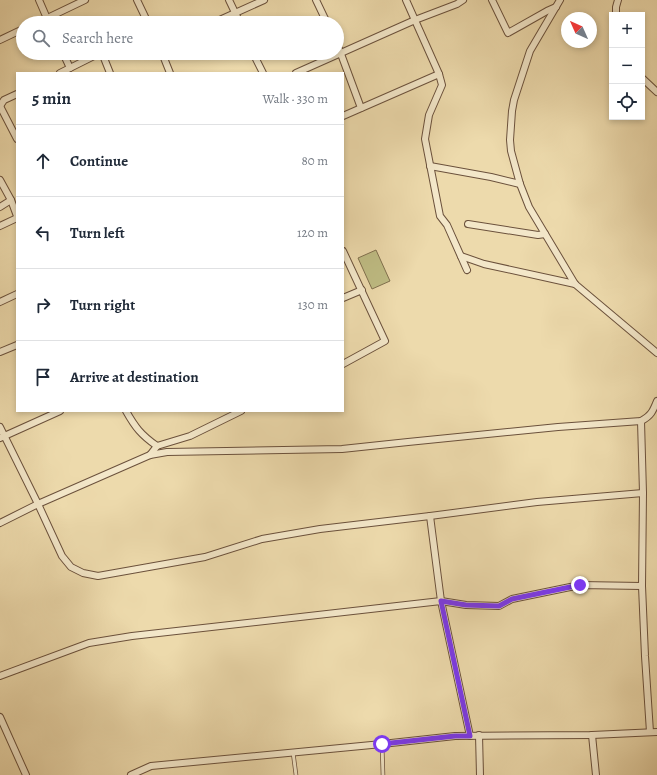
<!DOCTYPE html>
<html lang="en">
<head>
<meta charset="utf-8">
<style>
	body { margin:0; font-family:Alegreya,serif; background:#f2f2f3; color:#1f2937 }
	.controls { position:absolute; right:12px; top:12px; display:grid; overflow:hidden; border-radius:0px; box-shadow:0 2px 6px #0003 }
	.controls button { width:36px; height:36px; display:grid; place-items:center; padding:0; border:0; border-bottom:1px solid #e0e1e3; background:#fff; color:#1f2937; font:20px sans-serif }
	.compass { position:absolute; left:561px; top:12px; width:36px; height:36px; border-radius:50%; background:#fff; box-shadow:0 2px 6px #0003; rotate:315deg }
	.stop { position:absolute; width:12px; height:12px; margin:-9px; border:3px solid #7c3aed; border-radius:50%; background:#fff }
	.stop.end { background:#7c3aed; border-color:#fff; box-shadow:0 1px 4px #0008 }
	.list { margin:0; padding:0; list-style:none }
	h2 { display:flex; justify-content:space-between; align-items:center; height:52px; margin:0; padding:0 16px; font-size:17px }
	h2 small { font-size:13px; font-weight:400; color:#747a83 }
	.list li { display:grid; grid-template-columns:26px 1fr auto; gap:12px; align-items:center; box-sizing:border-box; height:72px; padding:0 16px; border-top:1px solid #e0e1e3 }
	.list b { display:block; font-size:15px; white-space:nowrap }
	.list em { font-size:13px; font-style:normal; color:#747a83 }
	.icon { flex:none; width:22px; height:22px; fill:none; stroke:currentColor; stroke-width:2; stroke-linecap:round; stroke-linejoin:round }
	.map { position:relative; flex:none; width:657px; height:775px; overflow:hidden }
	.search { position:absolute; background:#fff; box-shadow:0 2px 6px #0003; left:16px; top:16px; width:328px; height:44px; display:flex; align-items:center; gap:10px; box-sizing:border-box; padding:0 14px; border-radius:22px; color:#747a83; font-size:15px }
	.panel { position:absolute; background:#fff; box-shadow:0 2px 6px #0003; left:16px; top:72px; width:328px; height:340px; border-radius:0px }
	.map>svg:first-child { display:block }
	.green { fill:#bfbd84; stroke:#80704e }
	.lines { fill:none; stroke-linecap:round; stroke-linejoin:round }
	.lane-casing { stroke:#6b513c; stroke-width:4.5 }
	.street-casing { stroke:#6b513c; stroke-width:8 }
	.lane { stroke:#f3e7c9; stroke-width:3 }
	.street { stroke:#f3e7c9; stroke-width:6 }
	.route { stroke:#7c3aed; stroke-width:5 }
</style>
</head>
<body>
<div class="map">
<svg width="657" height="775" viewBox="0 0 657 775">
	<rect width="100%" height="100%" fill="#eddaac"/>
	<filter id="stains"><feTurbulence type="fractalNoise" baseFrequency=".005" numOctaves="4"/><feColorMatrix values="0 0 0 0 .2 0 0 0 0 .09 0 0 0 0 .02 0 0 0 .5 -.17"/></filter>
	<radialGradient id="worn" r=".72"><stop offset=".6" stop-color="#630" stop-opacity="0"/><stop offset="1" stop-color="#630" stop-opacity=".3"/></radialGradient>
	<path class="green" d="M376,250L390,281L372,289L358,258Z"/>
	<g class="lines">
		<g class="lane-casing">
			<g id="lane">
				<path d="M382,744L383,775"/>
				<path d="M293,752L296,775"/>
			</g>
		</g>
		<g class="street-casing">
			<g id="street">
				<path d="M39,0L49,23"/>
				<path d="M137,0L148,23"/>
				<path d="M229,0L240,23"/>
				<path d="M316,0L327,23"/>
				<path d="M406,0L439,74L442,85L429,115L425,139L440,216L447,225L467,270"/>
				<path d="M492,0L508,33L547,11L556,7"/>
				<path d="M560,0L530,51L514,100L512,111L510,140L511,151L520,184L529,207L575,284L657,353"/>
				<path d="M616,15V7L618,0"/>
				<path d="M37,23L85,0"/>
				<path d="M213,23L264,0"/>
				<path d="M0,40L23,29"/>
				<path d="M337,44L341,54L361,108"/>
				<path d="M63,53L70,68"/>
				<path d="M102,53L110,73"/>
				<path d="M162,53L170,73"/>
				<path d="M253,53L263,73"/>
				<path d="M60,73L100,53"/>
				<path d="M296,73L415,20L457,4L463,0"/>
				<path d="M642,78L657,92"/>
				<path d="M0,106L17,139"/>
				<path d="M0,106L4,100L17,94"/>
				<path d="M343,116L439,74"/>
				<path d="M430,166L491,177L520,184"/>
				<path d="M0,180L11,200L17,216"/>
				<path d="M0,207L11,200"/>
				<path d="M468,224L538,235L545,234"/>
				<path d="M0,226L17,218"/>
				<path d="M343,251L385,341L343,364"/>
				<path d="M461,256L484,264L575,284"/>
				<path d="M343,298L362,290"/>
				<path d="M0,302L17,294"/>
				<path d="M0,352L17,345"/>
				<path d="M126,411C135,427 141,435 157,446"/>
				<path d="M641,421L643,493L642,586L645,656L650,732"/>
				<path d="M0,427L38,504L62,556L71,567L83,573L98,576L205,557L262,539L320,529L430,516L537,502L643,493"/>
				<path d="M0,438L60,411"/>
				<path d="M150,455L157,446L190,436L241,411"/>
				<path d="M430,516L441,601L470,736"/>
				<path d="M0,523L38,504L150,455L167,452L342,449L408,442L558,427L641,421C651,416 653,411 657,401"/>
				<path d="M0,676L89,643L132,636L441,601L466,605L499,606L512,599L580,585L642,586"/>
				<path d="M0,717L26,775"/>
				<path d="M479,735L480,775"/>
				<path d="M592,735L596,775"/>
				<path d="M131,775L151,766L382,744L455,736L592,735L657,732"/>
			</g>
		</g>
		<use href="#lane" class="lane"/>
		<use href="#street" class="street"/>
	</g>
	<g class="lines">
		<path class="route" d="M382,744L455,736H470L441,601L466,605L499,606L512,599L580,585"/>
	</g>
	<rect width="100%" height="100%" filter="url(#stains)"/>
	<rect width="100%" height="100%" fill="url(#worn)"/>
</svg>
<div class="controls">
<button>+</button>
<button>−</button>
<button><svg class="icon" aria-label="locate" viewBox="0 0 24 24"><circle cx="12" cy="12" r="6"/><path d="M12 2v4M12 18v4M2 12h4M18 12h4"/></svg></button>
</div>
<svg class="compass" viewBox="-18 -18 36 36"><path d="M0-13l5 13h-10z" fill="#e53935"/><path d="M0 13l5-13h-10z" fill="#747a83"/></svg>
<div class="stop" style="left:382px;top:744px"></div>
<div class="stop end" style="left:580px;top:585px"></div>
<div class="search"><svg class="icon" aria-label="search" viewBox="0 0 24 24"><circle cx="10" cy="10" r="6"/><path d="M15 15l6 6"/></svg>Search here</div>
<section class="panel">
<h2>5 min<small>Walk · 330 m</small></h2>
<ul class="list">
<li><svg class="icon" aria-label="ahead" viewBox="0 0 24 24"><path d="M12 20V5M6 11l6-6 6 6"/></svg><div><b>Continue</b></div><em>80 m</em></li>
<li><svg class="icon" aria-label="left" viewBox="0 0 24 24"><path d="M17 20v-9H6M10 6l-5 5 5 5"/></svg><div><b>Turn left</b></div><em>120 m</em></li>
<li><svg class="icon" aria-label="right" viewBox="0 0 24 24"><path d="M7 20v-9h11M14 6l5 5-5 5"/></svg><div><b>Turn right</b></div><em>130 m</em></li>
<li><svg class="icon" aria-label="arrive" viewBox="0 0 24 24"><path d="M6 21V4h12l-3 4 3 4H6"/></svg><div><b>Arrive at destination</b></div></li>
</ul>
</section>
</div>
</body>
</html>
